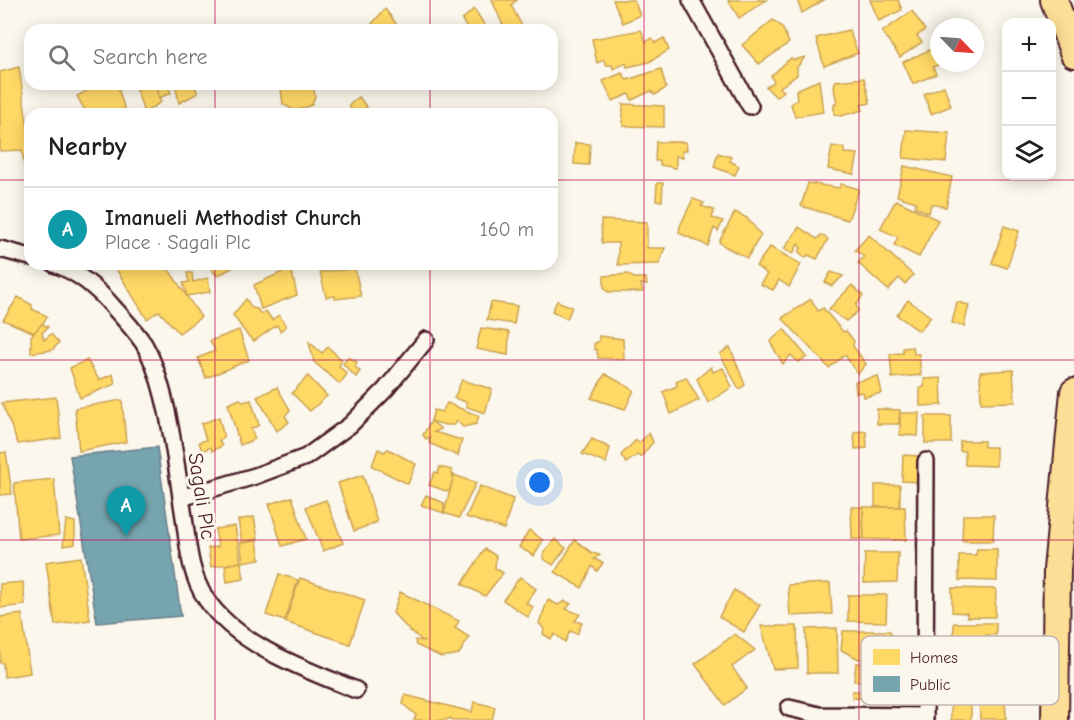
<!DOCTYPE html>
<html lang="en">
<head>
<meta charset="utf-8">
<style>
	body { margin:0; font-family:"Comic Neue",sans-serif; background:#f6f6f6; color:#202124 }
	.controls { position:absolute; right:18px; top:18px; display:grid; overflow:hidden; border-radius:12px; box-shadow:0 3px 15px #0003 }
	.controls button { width:54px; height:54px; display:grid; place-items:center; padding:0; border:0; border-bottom:2px solid #e0e0e0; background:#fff; color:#202124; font:30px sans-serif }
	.compass { position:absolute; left:930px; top:18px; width:54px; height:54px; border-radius:50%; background:#fff; box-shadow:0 3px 15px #0003; rotate:115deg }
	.you { position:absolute; left:540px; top:483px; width:21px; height:21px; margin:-15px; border:4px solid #fff; border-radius:50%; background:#1a73e8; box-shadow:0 0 0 9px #1a73e833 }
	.badge { display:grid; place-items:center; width:39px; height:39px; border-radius:50%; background:#d93025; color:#fff; font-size:20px; font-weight:700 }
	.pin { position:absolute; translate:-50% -50px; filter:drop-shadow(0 2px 3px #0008) }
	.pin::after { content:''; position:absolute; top:32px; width:21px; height:18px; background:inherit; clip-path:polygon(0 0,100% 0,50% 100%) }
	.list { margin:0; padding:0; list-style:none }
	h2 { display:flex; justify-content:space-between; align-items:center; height:78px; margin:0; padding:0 24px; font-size:26px }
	h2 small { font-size:20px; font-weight:400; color:#757577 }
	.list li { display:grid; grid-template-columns:39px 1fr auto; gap:18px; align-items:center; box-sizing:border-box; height:84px; padding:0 24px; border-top:2px solid #e0e0e0 }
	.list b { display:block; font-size:22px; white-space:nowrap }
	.list p { margin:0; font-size:20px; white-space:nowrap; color:#757577 }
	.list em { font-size:20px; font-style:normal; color:#757577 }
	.icon { flex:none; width:33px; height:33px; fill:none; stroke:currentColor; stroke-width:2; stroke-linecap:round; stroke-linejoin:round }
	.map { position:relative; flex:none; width:1074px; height:720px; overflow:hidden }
	.search { position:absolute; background:#fff; box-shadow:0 3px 15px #0003; left:24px; top:24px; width:534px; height:66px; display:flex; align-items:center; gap:15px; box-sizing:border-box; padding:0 21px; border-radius:18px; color:#757577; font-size:22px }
	.panel { position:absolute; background:#fff; box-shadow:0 3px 15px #0003; left:24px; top:108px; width:534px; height:162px; border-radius:18px }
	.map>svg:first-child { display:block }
	.homes { fill:#ffd966; stroke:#c9a154; stroke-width:1.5 }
	.public { fill:#76a5af; stroke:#697d87; stroke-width:1.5 }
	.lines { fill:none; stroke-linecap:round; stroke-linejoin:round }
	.minor-casing { stroke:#4a1f2b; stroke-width:20 }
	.trunk-casing { stroke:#4a1f2b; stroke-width:30 }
	.minor { stroke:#fbf7ec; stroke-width:15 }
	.trunk { stroke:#fdde96; stroke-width:26 }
	.grid { fill:none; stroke:#c2185b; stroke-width:1.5; stroke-opacity:0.55 }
	.labels { text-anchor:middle; stroke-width:6; stroke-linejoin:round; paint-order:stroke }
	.street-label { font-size:21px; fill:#4a1f2b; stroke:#fbf7ec }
	.key { fill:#fbf7ec; stroke:#c6b6b2; stroke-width:1.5 }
	.key-label { font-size:16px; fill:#4a1f2b }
</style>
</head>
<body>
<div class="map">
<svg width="1074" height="720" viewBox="0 0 1074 720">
	<rect width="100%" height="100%" fill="#fbf7ec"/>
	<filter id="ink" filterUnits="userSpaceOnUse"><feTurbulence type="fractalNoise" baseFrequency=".0167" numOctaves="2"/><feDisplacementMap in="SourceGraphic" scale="12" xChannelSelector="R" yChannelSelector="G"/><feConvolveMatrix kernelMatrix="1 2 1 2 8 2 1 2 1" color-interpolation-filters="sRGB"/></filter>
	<g filter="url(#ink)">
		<g class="homes">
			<path d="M492,0H517L511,5L524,30H505Z"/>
			<path d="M613,0H634L640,15L623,23Z"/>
			<path d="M728,0H766L739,18Z"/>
			<path d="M797,0H824L802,13Z"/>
			<path d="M870,0H898L902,10L879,21Z"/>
			<path d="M385,9L401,30H375L371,25Z"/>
			<path d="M474,9L488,30H468L462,20Z"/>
			<path d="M912,11L925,30L917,36L922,42L900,57L882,32Z"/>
			<path d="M773,20L782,27L789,43L759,64L742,45Z"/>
			<path d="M641,30L646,42L652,38L655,43L664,38L669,50L649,62L627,67L626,63L613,69L612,65H606L604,60L597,63L592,39Z"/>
			<path d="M849,30L858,53L824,66L816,38Z"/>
			<path d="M938,46L939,63H942L933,67L936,74L913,84L903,62Z"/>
			<path d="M805,57L797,67V75L779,88L784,91L776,97L766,87L774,82L771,76L791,58L794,60Z"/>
			<path d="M19,67L30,143V210L22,150L0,151V72Z"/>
			<path d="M661,69L666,88L655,95L651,91L632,100L629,94L613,101L603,81L622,73L627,80Z"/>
			<path d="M864,78L870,103L861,105L863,110L841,116L834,114V104H837L834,88L835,81Z"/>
			<path d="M819,80L823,112L795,117L791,104L797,100L796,90Z"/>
			<path d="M100,84H117L126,114H87L77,96Z"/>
			<path d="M135,84H154L161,102L144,113Z"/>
			<path d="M157,84H167L171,93L159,98Z"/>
			<path d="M175,84H193L198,93L179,103Z"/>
			<path d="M284,84H313L315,96L312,105L295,111L283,104L281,89Z"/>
			<path d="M944,86L951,106L931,114L924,94Z"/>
			<path d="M359,97L368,109L364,114H350L352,112L349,105Z"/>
			<path d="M623,104L664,106V127L623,126Z"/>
			<path d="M906,130L949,133L946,162L903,158Z"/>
			<path d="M656,142H686L687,150L682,151L683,158L676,156V168L660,165V161H655Z"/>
			<path d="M575,143L590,144L589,165L574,164Z"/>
			<path d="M832,146L844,148V153L858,154L854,174L828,169Z"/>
			<path d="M718,153L731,157L730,161L739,166L735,175L714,167Z"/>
			<path d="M904,166L952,177L946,207L931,204L929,213L915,207L916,202L897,196Z"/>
			<path d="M657,183H663L662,201L656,200Z"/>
			<path d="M808,183L839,188L841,184L859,189L848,220L801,206Z"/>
			<path d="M693,199L704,203L701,206L714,210L712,218L723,221L718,231L714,228L708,246L679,233L680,226Z"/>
			<path d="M896,200L938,220L919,257L894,245L898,237L880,229Z"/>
			<path d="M735,212L747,218L761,235L747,258L726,247L719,242Z"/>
			<path d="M601,220L647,222V248H665L659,264L618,265V243H602Z"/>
			<path d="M1004,226L1019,231L1007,268L992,263Z"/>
			<path d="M799,227L817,239L821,235L828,239L817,259L808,255L805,258L799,252L801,248L798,244L793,254L784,249Z"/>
			<path d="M869,235L913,275L905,284L899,278L888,290L858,263L864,257L855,250Z"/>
			<path d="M770,247L801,264L789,287L779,280L773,290L760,284L767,274L756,266Z"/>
			<path d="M113,264H165L201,317L179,333L159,311L147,319Z"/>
			<path d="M216,264H232L234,267L217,276L210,267Z"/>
			<path d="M291,268L297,295L261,309L254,285Z"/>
			<path d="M355,269L361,296L335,299V296L326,297L320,272Z"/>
			<path d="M831,272L843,276L832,286L825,282Z"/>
			<path d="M187,273H192L193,282L208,278L210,292L187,296L183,283L189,282Z"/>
			<path d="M628,274L634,278H646L647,285L641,284L643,292H608L604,287V276Z"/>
			<path d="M852,285L863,296L856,305L858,311L846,321L829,309Z"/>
			<path d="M18,297L32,305V309L47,316L37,334L3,320Z"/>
			<path d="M246,299L252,308L257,309L261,314L266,311L272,320L279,315L286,326L280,331L277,325L254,341L247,335L233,315Z"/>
			<path d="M811,299L818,311L823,308L843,332L846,331L854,341L853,346L866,364L858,374L845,355L829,368L782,318Z"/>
			<path d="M908,300L931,317L919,331L897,315Z"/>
			<path d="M557,301L572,307L567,319L552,311Z"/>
			<path d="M491,302L517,306L514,324L487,320Z"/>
			<path d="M957,302L969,305L964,326L952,323Z"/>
			<path d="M42,324L48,327L42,333L44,340L51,334L59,343L52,350L31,353V336Z"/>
			<path d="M481,328L509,332L508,355L476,349Z"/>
			<path d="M784,329L807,357L798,362L791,355L783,364L770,342Z"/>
			<path d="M239,330L249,360L206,378L198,358L215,351L210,341Z"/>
			<path d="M599,336L623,339L624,359L598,358L597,350L594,349V344L599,341Z"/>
			<path d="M309,342L322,353L328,347L342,360L339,366L347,374L340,384L314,362Z"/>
			<path d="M730,347L745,385L739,389L720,354Z"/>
			<path d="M913,347L914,354H919L921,375L892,378L890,354L903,353V348Z"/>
			<path d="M348,357L357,362L355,367L360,371L356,377L343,364Z"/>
			<path d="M87,360L99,380L113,374L115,384L80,398L70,368Z"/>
			<path d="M711,367L713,372L723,368L732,387L708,403L697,379Z"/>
			<path d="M1013,370L1015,402L981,403L980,372Z"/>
			<path d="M605,374L634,390L625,409L591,398Z"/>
			<path d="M308,376L327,396L310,411L292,393Z"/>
			<path d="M878,376L882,393L864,397L863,392L856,393L855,382Z"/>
			<path d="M686,377L699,400L671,414L663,392L677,386L676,381Z"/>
			<path d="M941,378L942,405L920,406V388L924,387V379Z"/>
			<path d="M462,380L492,389L485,413L467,407L466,402L454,398Z"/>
			<path d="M277,387L290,410L285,416L289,422L277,431L257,397Z"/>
			<path d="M56,397L61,438L18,444L2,403Z"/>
			<path d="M240,399L243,402L251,400L259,425L251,429L255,439L240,445L228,404Z"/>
			<path d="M122,400L126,442L79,451L75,408Z"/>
			<path d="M447,403L479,416L476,424L463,427L457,421L454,425H445L431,421L434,410L442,412Z"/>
			<path d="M877,409L900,410L899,424H877Z"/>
			<path d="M900,413H919L918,436L900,435Z"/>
			<rect x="925" y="416" width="26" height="27"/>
			<path d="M219,417L224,438L219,440L222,446L212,451L211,447L202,451L199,442L206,440L201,424Z"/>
			<path d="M431,421L441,429L434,432L462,440L458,456L429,443L430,437L426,439L423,435Z"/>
			<path d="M866,431L867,448L855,449L854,432Z"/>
			<path d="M649,433L653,442L641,457L637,455L626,463L621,455L636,440L639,443Z"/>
			<path d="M592,439L610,448L606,463L582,454Z"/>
			<path d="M960,441H984V447H996V466L965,465V451H960Z"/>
			<path d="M378,449L384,452L388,449L416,464L408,484L372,466Z"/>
			<path d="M6,452L12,494L0,495V453Z"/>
			<path d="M903,455L918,456L917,482L902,481Z"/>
			<path d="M440,467L452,470L453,480L449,492L429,485L435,472L438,473Z"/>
			<path d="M363,475L377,522L354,531L338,483Z"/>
			<path d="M454,475L476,483L459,518L444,513Z"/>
			<path d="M54,479L59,535L19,539L14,483Z"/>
			<rect x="875" y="485" width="25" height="22"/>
			<path d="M480,486L513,499L504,529L466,517Z"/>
			<path d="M426,495L444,503V513L421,505Z"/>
			<path d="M292,497L306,539L282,546L269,504Z"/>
			<path d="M326,500L343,543L323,551L306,507Z"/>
			<path d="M851,507H863L864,539H852Z"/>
			<path d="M863,507H905L906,540L864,539Z"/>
			<path d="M963,515H994L993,541H962Z"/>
			<path d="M254,517L258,539L242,542L238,520Z"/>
			<path d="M66,520L75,522V544L63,546Z"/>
			<path d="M235,526L241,562L211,567L208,548L218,547L215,529Z"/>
			<path d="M529,530L543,540L534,556L519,547Z"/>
			<path d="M555,539L566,548L553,565L544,559L543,554Z"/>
			<path d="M575,540L592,553L600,555L594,559L603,563L597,571L592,566L582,588L555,572Z"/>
			<path d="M257,541L260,559L243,562L240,543Z"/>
			<path d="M485,549L496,556L495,568L503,573L485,596L462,584Z"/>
			<path d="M977,549H997V581L959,580V555H976Z"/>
			<path d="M865,553H898L897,582L864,583Z"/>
			<path d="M81,557L90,620L55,625L46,562Z"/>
			<path d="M241,562L244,579L227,582L225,565Z"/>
			<path d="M279,574L298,580L285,621L266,615Z"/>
			<path d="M520,577L536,589L526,603L533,607L528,617L503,600Z"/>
			<path d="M300,578L365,600L350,644L285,622Z"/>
			<path d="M23,582L25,605L0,608V584Z"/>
			<path d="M830,583L832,614L790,616L788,585Z"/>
			<path d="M952,588L996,589L995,617H967V613L952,612Z"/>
			<path d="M734,590L760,605L744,632L719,617Z"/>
			<path d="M400,592L459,621L455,628L469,637L459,654L441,657L416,645L415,640L423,641L409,630L393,613Z"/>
			<path d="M848,595H887L886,622L848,621Z"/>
			<path d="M548,600L558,605L565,601L571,604L566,609L580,614L575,621L582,623L577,634L570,631L565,642L555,634L551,639L543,634L544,629L539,623Z"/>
			<path d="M22,614L30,673L4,677L3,663H0V617Z"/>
			<path d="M954,623H996V635H986L985,648H953Z"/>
			<path d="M761,626H797L798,668L773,669Z"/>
			<path d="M837,628L838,673H807L806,629Z"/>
			<path d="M843,631H890L896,646L900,645L901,648L899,654L890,659H859L841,650Z"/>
			<path d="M735,634L755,650L732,667L747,688L725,705L695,664Z"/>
			<path d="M856,663L879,664L881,668L889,669L887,680L854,681Z"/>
			<path d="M852,691H878V699L853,698Z"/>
			<path d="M405,695L472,712L474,702L495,707L492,720H452L451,718L446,720H414L416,715L403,704Z"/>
			<path d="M971,696V720H951V697Z"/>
			<path d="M1005,697L1006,719H980L979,698Z"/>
		</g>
		<path class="public" d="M157,447L181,616L97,623L70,456Z"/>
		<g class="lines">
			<g class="minor-casing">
				<g id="minor">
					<path d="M691,0L750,106"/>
					<path d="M0,249L30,257"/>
					<path d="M54,264C79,272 98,289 115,309C125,320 136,332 144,344C169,388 176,467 184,517C188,546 190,575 206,599C238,646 305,669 356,690"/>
					<path d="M181,498L255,476L306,457L350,425L385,390L426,340"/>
					<path d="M789,708L819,715L925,716"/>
					<path d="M925,720L926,461"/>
				</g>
			</g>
			<g class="trunk-casing">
				<g id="trunk">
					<path d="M1054,0L1074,54"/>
					<path d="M1055,720L1057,570L1074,392"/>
				</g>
			</g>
			<use href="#minor" class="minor"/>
			<use href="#trunk" class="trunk"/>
		</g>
	</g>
	<path class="grid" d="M215,0V30M430,0V30M644,0V720M859,0V720M215,84V114M430,84V114M0,180H30M552,180H1074M215,264V720M430,264V720M0,360H1074M0,540H1074"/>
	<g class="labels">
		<g class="street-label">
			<text transform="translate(202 496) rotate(81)" y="7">Sagali Plc</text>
		</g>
	</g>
	<rect x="861" y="636" width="198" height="69" rx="9" class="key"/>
	<rect x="873" y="649" width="27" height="16" fill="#ffd966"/>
	<rect x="873" y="676" width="27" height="16" fill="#76a5af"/>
	<g class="key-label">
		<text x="910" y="663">Homes</text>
		<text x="910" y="690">Public</text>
	</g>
</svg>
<div class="controls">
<button>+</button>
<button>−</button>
<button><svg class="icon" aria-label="layers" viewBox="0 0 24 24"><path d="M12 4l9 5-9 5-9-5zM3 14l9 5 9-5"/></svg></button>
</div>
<svg class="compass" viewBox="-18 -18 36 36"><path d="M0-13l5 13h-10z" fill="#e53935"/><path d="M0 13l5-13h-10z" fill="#757577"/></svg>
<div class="you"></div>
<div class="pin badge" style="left:126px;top:536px;background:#0f9aa8">A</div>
<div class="search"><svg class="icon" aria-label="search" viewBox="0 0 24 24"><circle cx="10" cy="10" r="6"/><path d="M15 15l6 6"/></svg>Search here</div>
<section class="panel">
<h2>Nearby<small></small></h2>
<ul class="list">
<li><span class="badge" style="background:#0f9aa8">A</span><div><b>Imanueli Methodist Church</b><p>Place · Sagali Plc</p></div><em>160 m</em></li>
</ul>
</section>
</div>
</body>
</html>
